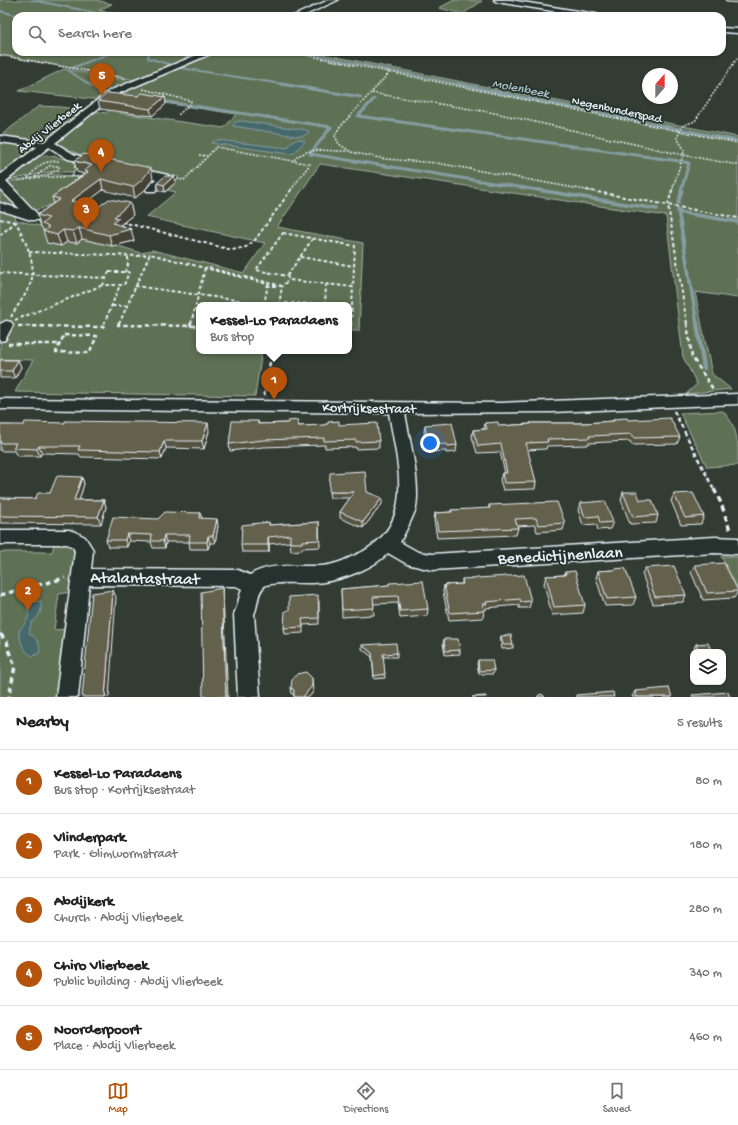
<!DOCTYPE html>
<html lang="en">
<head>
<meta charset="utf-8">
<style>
	body { margin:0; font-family:"Gochi Hand",sans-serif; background:#f2f2f2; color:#222 }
	.controls { position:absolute; right:12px; bottom:12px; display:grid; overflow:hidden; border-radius:8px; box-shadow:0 1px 3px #0004 }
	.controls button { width:36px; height:36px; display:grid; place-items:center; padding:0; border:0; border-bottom:1px solid #e0e0e0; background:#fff; color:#222; font:20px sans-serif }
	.compass { position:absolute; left:642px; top:68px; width:36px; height:36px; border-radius:50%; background:#fff; box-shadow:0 1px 3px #0004; rotate:21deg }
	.you { position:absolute; left:430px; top:443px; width:14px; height:14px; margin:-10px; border:3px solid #fff; border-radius:50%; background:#1a73e8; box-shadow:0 0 0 6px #1a73e833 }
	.badge { display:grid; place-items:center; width:26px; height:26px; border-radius:50%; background:#b45309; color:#fff; font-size:13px; font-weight:700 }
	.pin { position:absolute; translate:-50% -33px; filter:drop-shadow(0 1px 2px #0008) }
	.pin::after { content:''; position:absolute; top:21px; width:14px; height:12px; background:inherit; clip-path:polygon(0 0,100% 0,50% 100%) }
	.popup { position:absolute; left:196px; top:302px; width:156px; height:52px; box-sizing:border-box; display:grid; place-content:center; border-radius:8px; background:#fff; filter:drop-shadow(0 1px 3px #0005); font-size:13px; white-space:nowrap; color:#767676 }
	.popup b { font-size:15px; color:#222 }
	.popup::after { content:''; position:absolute; left:50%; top:100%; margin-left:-8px; border:8px solid transparent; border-top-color:#fff }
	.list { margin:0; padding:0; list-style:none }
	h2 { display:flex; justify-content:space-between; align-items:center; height:52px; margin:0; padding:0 16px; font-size:17px }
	h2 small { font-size:13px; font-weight:400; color:#767676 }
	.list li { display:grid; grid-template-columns:26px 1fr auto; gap:12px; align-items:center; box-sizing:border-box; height:64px; padding:0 16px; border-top:1px solid #e0e0e0 }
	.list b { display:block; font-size:15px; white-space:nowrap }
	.list p { margin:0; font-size:13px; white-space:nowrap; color:#767676 }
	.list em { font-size:13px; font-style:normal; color:#767676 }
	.icon { flex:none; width:22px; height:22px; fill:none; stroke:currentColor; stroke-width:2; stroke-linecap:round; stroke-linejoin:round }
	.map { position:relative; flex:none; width:738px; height:697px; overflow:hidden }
	.search { position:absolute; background:#fff; box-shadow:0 1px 3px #0004; left:12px; right:12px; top:12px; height:44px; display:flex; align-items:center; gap:10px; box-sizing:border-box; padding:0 14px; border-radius:12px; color:#767676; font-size:15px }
	.sheet { height:372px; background:#fff }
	nav { display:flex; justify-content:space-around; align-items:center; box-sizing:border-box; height:56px; border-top:1px solid #e0e0e0; background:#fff; font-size:11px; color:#767676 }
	nav a { display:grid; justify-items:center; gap:2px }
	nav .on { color:#b45309 }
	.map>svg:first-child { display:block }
	.green { fill:#5e7154; stroke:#a3b1a6 }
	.water { fill:#44676a; stroke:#869ea3 }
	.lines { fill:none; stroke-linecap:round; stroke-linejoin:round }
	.stream-far3 { stroke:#869ea3; stroke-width:2 }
	.stream-far2 { stroke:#869ea3; stroke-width:3 }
	.stream-far1 { stroke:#869ea3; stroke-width:3.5 }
	.stream { stroke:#869ea3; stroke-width:4.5 }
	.minor-casing { stroke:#e8f1f8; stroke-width:3 }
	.path-far3 { stroke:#e8f1f8; stroke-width:1.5; stroke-dasharray:2 1.5; stroke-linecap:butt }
	.path-far2 { stroke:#e8f1f8; stroke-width:2; stroke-dasharray:3.5 2.5; stroke-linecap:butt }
	.path-far1 { stroke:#e8f1f8; stroke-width:2.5; stroke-dasharray:4.5 3; stroke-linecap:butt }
	.path { stroke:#e8f1f8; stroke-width:3.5; stroke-dasharray:5.5 4; stroke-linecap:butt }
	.minor { fill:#26332d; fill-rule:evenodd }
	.wall { fill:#555341; stroke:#e8f1f8 }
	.shaded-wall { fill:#454335; stroke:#e8f1f8 }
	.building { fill:#63604c; stroke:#e8f1f8 }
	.labels { text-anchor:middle; stroke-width:3.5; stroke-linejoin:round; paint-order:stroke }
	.far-street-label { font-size:12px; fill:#e8f1f8; stroke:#26332d }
	.far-water-label { font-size:13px; font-style:italic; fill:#a6babf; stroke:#26332d }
	.street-label { font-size:14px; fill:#e8f1f8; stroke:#26332d }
	.near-street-label { font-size:17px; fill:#e8f1f8; stroke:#26332d }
</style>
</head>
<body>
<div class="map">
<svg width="738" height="697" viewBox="0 0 738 697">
	<rect width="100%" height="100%" fill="#323c33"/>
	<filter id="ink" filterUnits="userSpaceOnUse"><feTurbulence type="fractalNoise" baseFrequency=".025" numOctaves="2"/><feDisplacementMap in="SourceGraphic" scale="8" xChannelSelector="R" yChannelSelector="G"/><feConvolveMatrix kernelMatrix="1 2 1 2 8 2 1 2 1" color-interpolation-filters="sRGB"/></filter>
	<g filter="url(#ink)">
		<g class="green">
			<path d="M0,0H96L112,4L99,10L128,16H16V52H207L140,79L135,80L0,55Z"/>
			<path d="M454,0L482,1L463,14L439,8Z"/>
			<path d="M214,52H312L738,137V298L695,292L712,374L731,389L686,394L697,384L683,357L666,216L320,164L277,227L363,243L359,331H349V305H199V351H262L255,396L15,392L33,360L0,359V210L15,216L16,220L52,229L47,243L61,246L67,241L82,239L122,247L141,253L152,250L244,273L265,243L146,217L176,192L167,190L177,181H175L179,177L84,157L55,142L93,111L106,113L110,109L121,111L120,113L224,128L236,114L112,95Z"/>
			<path d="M64,69L136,82L101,100L19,91Z"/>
			<path d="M39,106L60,107L85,110L46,143L0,136Z"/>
			<path d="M0,141L40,146L0,176Z"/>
			<path d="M46,155L86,163L72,172H49L9,180L40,156Z"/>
			<path d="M51,174L90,178C72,191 53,208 31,211L7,182Z"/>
			<path d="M0,189L24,212L0,205Z"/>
			<path d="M723,411C738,428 738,440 738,465L707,467L680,413Z"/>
			<path d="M55,541L69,544L74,550V571L71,592L59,594L54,630L67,629L59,697H0V552H52Z"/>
			<path d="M721,556L738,557V590Z"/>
		</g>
		<g class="water">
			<path d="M242,121L306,130L309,132L304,136H296L233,126L235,122Z"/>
			<path d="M299,139L305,141L294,153L290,154L211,143L217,140L287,148L293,141Z"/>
			<path d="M37,601L41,602C42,612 39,617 31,623L29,633C37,640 41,642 39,653L33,656C23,652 20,641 19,631C22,627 27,622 28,618C30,609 23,603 37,601Z"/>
		</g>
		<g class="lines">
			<g class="stream-far3">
				<path d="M32,0L112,16"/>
				<path d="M0,11L19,16"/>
				<path d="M146,52L149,53L148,58L172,65"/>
				<path d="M300,52L463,85"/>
				<path d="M72,68L113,52"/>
				<path d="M181,68L288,85"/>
				<path d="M68,70L90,85"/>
			</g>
			<g class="stream-far2">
				<path d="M89,84L102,93L108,94"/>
				<path d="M281,84L361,97"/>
				<path d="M458,84L738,141"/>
				<path d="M374,99L358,116L679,161"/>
				<path d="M161,101L331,127L310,154L544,191"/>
				<path d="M681,191L689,163L683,162"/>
			</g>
			<g class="stream-far1">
				<path d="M538,190L657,209"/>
				<path d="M678,203L682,190"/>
				<path d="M678,209L697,324"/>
				<path d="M678,212L738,222"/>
			</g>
			<path class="stream" d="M697,323L704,368"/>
			<g class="minor-casing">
				<g id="minor">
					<path d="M329,0H338L303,16H293Z"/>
					<path d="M494,0H510L596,14L600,16H583L497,2Z"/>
					<path d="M722,28L738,29V33L722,32Z"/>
					<path d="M204,52H215L115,95L55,143L75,155L101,160L102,162L101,164L97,165L68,159L49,147L6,181L39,216L41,218L39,220H31L0,210V203L20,209L0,189V175L37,147L0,142V136L44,142L109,91Z"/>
					<path d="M135,168L168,175L169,177L155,191H147L146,189L156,179L131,173L130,171Z"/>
					<path d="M6,321L11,322L13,325L5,340L0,341V324Z"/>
					<path d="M738,394V404L552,412L405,413C409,438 422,487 415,511C411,521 405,533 400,542L418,552L432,554L715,537L738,538V554L715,553L432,570L407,564L388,553C374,568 344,579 324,582C305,585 285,580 266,585C256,592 259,604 254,614L260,697H238L234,614C238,606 239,597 242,589L236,586L89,585L78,697H56L75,551L73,547L67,544H0V530H69L75,532L85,537L93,550L91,569L238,570L250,575C270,562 300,567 322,566C336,565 349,558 362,552C417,522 397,463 389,413L0,409V399L499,403Z"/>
				</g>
			</g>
			<g class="path-far3">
				<path d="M291,52L738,143"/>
				<path d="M0,55L125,78"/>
				<path d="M390,72L339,128L335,136L339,144L351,152L385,159L437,163L591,191"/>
				<path d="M143,89L191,101L190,104L178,115"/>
				<path d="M372,93L495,113L683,155L738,165"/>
				<path d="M199,155L208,156L216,147L310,164L290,191"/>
				<path d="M294,160C308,145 329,152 348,151"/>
				<path d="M74,166L76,168L72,175L75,176"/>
				<path d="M35,177L49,166H59V169L47,175"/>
				<path d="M28,178C39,165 42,161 60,161"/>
				<path d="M177,179L184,180L207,157"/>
				<path d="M17,181L41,177H85"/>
				<path d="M672,191L684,152V149L677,138L682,126L695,121L738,57"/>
			</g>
			<g class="path-far2">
				<path d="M586,190L738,218"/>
				<path d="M672,190L668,205L687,324"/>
				<path d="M0,219L16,222"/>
				<path d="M122,222L232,250L246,247L255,240L291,190"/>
				<path d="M283,233L355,246L353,287L289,280L287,276L256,270Z"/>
				<path d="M0,235L17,221"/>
				<path d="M29,252L138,256L150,254"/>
				<path d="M300,257L354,266"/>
				<path d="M209,268L282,286"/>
				<path d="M109,272H129L124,285H103Z"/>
				<path d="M125,272L128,265V256"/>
				<path d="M0,273L106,278"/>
				<path d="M287,276L313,238"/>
				<path d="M135,286L264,304"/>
				<path d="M267,286H282L289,280"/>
				<path d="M279,303L325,304"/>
				<path d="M279,305L282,286"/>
				<path d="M325,305L326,285"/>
				<path d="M112,306H126"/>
				<path d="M11,317C17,306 27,294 31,282C37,262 24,239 16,222"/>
				<path d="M15,320L103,285"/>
				<path d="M104,324L120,285"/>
				<path d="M119,324L150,254L268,284L264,305"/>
				<path d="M191,324L205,268"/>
				<path d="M351,324L353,287"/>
			</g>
			<g class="path-far1">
				<path d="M119,323L118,325L199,326"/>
				<path d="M687,323L692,357L713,389"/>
				<path d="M349,325L351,326V323"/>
				<path d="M18,326L103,327L105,323"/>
				<path d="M190,326L191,323"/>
				<path d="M64,335L97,336L89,353L56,352Z"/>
				<path d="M8,344H60"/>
				<path d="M264,396L272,351"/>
				<path d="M674,411L714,490"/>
			</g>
			<g class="path">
				<path d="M714,489L721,503L731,533"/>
				<path d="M0,595L65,578"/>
				<path d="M0,634L7,641L9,652L15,666L9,697"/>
			</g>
			<use href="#minor" class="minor"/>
		</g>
		<g class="wall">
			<path d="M725,0H738V3L726,2Z"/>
			<path d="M138,96L165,97L166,104L152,116L100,109L98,101Z"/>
			<path d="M74,161L153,179L145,190L135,198L103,190L84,204L98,207L130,203L133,215L120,225L134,241L112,246L82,239L77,243L67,242L61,246L47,243L42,227H41L37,215L54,203L52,197L84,174L77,172Z"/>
			<path d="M174,176L176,182L165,192L158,190L157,183Z"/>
			<path d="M0,360H18L21,367L15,378H0Z"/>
			<path d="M614,419L628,420L680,437L677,444L632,445L630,441L588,443V445L547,446L546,449L527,450L536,482L535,489L503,490L500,480L502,473H505L500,452L477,453L472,437L473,430L484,429L485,423L499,426L530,424V423H585L613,421Z"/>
			<path d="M298,420V426L339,425L379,441V448L356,449V447L325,448V445L263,447L230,451L229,444L258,421L259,424L288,423Z"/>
			<path d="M0,425L209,431L204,449L166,448L162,459L81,457L79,454L42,453L40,456H17L14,451H0Z"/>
			<path d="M425,425L457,445L456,452L446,453V451L427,452L424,432Z"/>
			<path d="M82,477L84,484L79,500H104L106,507L101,524L0,523V498L35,499L50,493Z"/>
			<path d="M329,492H367L382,504L363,528L340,518V512L350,498H330Z"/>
			<path d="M623,492L640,500L658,515L656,523L630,524L621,500Z"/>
			<path d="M674,494L704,516L701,524L681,525L671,501Z"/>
			<path d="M580,503L613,522L610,529L598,530L596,524L583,525L578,510Z"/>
			<path d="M489,505L565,523L563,530L537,532L535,525L517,526L518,528L516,535L437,538L434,520L435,513L451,512V510L489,509Z"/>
			<path d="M200,513L202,518L218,526L215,543H210L208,549H190L189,542H166L165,548H153L151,542L129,541L127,547H108L106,540L158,519Z"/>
			<path d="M269,522V525L319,522L320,547L302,548V550L291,551L290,542L269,544V552H242L241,545Z"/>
			<path d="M695,565L738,591L734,598L703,600L691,572Z"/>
			<path d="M645,568L686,595L683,602L653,604L642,574Z"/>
			<path d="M614,569L636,597L633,605L605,606L596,578L598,571L613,570Z"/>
			<path d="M565,572L585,605L583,613L552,615L544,584L546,576L564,575Z"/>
			<path d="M462,579L531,601L529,608H519V605L486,608V610H484L483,618L449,620L443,592L444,585L462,584Z"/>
			<path d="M389,585L428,609L427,616L400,618L398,603L373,604L374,615L342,617L341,589Z"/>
			<path d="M319,601V624L303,625V633L285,634L284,628L289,610Z"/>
			<path d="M501,636L513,645V648L502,649L500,639Z"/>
			<path d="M444,639L460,650V654L445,655L443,643Z"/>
			<path d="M696,644L712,652H696L694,648Z"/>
			<path d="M362,645L397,653V657H383L385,678L374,679L372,657L362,649Z"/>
			<path d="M478,660L494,670L493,674H479L477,664Z"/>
			<path d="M291,688L313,692L309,697H294V695L292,694Z"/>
			<path d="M635,691L672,697H632Z"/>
		</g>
		<g class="shaded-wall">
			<path d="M165,97L166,104L152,116L150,109Z"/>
			<path d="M151,168L153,179L145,190L135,198L133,187Z"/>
			<path d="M174,176L176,182L165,192L164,185Z"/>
			<path d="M101,179L103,190L74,212L71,201Z"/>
			<path d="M130,203L133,215L120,225L131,229L134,241L112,246L109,235L113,223L114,217Z"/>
			<path d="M79,228L82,239L77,243L73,231Z"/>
			<path d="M63,230L67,242L61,246L57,235Z"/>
			<path d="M18,360L21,367L15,378L12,371Z"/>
			<path d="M208,423L209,431L204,449L202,441Z"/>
			<path d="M164,441L166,448L162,459L160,452Z"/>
			<path d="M39,446L42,453L40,456L37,449Z"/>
			<path d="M82,477L84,484L77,507L74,500Z"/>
			<path d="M382,498V504L363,528V522Z"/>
			<path d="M104,500L106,507L101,524L98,517Z"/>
			<path d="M217,519L218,526L215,543L213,536Z"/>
			<path d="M127,534L129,541L127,547L125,540Z"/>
			<path d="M164,535L166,542L165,548L163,541Z"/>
			<path d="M208,536L210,543L208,549L207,542Z"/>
			<path d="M268,537L269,544V552L268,545Z"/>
			<path d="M222,588L223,596L228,697H226Z"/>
			<path d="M113,590L116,597L109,697H105Z"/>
			<path d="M312,678L313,692L309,697H303Z"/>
		</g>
		<g class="building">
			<path d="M108,93L138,96L142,93L165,97L150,109L98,101Z"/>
			<path d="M84,154L151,168L143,179L133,187L101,179L71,201L98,207L109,199L130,203L114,217L119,218L113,223L131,229L109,235L79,228L73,231L63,230L57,235L43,231L49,227L42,224L49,218L37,215L60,199L52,197L88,172L84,171L92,165L74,161Z"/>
			<path d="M165,176H174L164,185L157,183Z"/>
			<path d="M0,360H18L12,371H0Z"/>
			<path d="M627,418L628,420L670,418L680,437L634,438L632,434L589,436L590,438L547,439L548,442L526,443L536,482L504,483L502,473H507L501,444L478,446L473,430L487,429L485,423L498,422L499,426L531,424L530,423H585L614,421V419Z"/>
			<path d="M298,420V426L325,425V424H328V422L339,421V425L377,423L379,441L356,442V440L324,441V438L263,440L229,444L232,421H258V424L288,423V421Z"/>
			<path d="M65,421L208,423L202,441H164L160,452L78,450L80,446H39L37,449L13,448L16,443H0V425H24L25,422L65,423Z"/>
			<path d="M452,423L457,445L447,446V444L428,445L425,425Z"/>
			<path d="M365,471L367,492L382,498L363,522L340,512L354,492H329L330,473Z"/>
			<path d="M57,476L82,477L74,500H104L98,517L0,516V498L35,499L38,493H50Z"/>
			<path d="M623,492H637L640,500H652L658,515L633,517Z"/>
			<path d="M693,493L704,516L685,518L674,494Z"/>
			<path d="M605,501L613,522L600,523L598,516L585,517L580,503Z"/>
			<path d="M557,502L565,523L538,525L536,518L515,519L518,528L438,531L435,513L452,512L451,510L490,508L489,505Z"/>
			<path d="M165,512L200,513L199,518L217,519L213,536H208L207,542H189L190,535H164L163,541H151L152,535L127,534L125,540H106L113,517L158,519Z"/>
			<path d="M269,522V525L319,522V540L302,541V543H290V535L268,537V545H241L242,525Z"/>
			<path d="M724,563L738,591L707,593L695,565Z"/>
			<path d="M674,566L686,595L655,597L645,568Z"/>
			<path d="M625,568L636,597L607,599L598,571L614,570V569Z"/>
			<path d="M575,571L585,605L554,607L546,576L566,575L565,572Z"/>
			<path d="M524,575L531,601L521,602L520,599L486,602L487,604H483L484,611L450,613L444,585L463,584L462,579Z"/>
			<path d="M423,581L428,609L400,611L398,596L373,597L374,608L342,610L341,589L389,585V583Z"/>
			<path d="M222,588L226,697H203L201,592Z"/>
			<path d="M113,590L105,697H82L92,593Z"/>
			<path d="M318,595L319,618L302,619L303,627L284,628L285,611L289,610V597Z"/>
			<path d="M511,635L513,645H503L501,636Z"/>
			<path d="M444,639H458L460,650L445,651Z"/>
			<path d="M396,643L397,653L383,654L385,674L374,676L372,653L362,645Z"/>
			<path d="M708,643L712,652H699L696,644Z"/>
			<path d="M478,660H492L494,670L479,671Z"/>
			<path d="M306,672L312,678V686L303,697H294V690L291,688L292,680L297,674Z"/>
			<path d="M669,688L672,697H637L635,691Z"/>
			<path d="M613,692L614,697H576V695Z"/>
			<path d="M728,692L730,697H693L692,695Z"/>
			<path d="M542,694L545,697H537L539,695Z"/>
			<path d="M486,696V697H472Z"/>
		</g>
	</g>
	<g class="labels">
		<g class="far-street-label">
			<text transform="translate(617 109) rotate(12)" y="4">Negenbunderspad</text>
			<text transform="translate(49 127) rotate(-38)" y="4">Abdij Vlierbeek</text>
		</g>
		<g class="far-water-label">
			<text transform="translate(521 87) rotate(11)" y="5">Molenbeek</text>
		</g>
		<g class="street-label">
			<text transform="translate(369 407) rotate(1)" y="5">Kortrijksestraat</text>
		</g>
		<g class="near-street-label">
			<text transform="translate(560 554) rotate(-3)" y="6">Benedictijnenlaan</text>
			<text transform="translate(145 577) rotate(1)" y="6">Atalantastraat</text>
		</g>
	</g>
</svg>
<div class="controls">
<button><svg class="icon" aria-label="layers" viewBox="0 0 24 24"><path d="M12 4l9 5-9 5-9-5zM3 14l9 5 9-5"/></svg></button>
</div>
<svg class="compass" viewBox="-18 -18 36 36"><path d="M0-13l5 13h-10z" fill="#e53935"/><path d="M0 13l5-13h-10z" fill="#767676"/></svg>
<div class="you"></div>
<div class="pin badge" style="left:274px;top:400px">1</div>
<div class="popup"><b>Kessel-Lo Paradaens</b>Bus stop</div>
<div class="pin badge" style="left:28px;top:611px">2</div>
<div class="pin badge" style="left:86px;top:230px">3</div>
<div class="pin badge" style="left:101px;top:172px">4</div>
<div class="pin badge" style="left:102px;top:96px">5</div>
<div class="search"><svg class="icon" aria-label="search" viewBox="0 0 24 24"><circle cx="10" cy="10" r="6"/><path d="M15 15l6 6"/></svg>Search here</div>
</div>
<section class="sheet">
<h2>Nearby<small>5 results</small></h2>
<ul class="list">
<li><span class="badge">1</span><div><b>Kessel-Lo Paradaens</b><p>Bus stop · Kortrijksestraat</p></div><em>80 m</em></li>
<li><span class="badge">2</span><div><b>Vlinderpark</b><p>Park · Glimwormstraat</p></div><em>180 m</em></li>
<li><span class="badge">3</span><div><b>Abdijkerk</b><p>Church · Abdij Vlierbeek</p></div><em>280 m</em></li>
<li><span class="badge">4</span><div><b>Chiro Vlierbeek</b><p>Public building · Abdij Vlierbeek</p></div><em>340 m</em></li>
<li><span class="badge">5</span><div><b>Noorderpoort</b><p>Place · Abdij Vlierbeek</p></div><em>460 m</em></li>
</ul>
</section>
<nav>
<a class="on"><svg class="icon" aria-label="map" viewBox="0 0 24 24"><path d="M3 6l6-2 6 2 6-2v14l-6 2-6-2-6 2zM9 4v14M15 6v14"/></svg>Map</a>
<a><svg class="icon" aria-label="directions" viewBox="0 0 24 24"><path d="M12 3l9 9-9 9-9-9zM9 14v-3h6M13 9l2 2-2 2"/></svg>Directions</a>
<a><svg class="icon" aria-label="saved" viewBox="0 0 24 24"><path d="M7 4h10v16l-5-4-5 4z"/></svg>Saved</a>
</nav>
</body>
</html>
